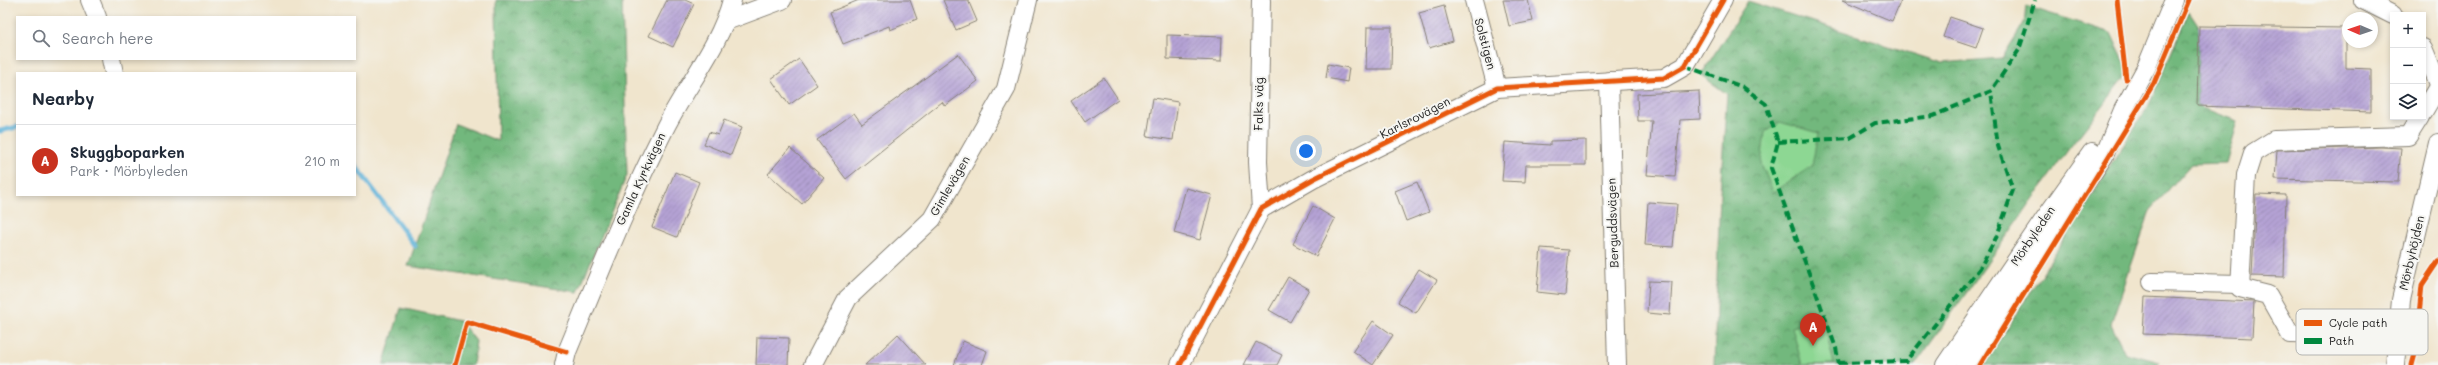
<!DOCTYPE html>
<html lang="en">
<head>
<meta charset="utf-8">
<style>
	body { margin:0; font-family:Mali,sans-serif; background:#f6f6f7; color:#1f2937 }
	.controls { position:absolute; right:12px; top:12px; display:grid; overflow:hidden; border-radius:0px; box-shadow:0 2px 6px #0003 }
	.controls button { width:36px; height:36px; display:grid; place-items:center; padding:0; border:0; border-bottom:1px solid #e0e1e3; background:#fff; color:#1f2937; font:20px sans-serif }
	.compass { position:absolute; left:2342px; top:12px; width:36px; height:36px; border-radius:50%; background:#fff; box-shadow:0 2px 6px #0003; rotate:272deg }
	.you { position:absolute; left:1306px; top:151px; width:14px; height:14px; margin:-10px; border:3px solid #fff; border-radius:50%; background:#1a73e8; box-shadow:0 0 0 6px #1a73e833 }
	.badge { display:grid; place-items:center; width:26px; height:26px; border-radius:50%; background:#c8321e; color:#fff; font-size:13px; font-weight:700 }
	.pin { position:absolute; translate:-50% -33px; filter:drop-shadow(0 1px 2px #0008) }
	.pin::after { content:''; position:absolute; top:21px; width:14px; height:12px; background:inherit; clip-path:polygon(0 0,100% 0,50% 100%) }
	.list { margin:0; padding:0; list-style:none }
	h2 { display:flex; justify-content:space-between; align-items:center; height:52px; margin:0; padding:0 16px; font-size:17px }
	h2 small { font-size:13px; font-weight:400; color:#747a83 }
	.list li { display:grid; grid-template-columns:26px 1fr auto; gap:12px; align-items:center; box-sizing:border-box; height:72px; padding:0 16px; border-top:1px solid #e0e1e3 }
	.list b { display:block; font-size:15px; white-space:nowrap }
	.list p { margin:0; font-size:13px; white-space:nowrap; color:#747a83 }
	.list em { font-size:13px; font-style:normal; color:#747a83 }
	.icon { flex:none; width:22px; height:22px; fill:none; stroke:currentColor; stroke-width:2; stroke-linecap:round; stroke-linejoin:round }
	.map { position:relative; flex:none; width:2438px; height:365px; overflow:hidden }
	.search { position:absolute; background:#fff; box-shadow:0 2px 6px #0003; left:16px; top:16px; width:340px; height:44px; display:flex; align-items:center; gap:10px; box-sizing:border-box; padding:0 14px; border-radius:0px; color:#747a83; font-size:15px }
	.panel { position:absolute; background:#fff; box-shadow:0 2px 6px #0003; left:16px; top:72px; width:340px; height:124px; border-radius:0px }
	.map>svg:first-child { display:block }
	.forest { fill:url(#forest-crowns); stroke:#476a4c }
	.park { fill:#8dd793; stroke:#547a58 }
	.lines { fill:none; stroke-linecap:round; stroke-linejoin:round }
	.stream { stroke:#5cb1d8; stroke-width:5 }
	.building { fill:url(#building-hatch) }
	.minor-casing { stroke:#868074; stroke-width:20 }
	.minor { stroke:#fff; stroke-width:18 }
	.quiet { stroke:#00873e; stroke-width:4; stroke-dasharray:8 4; stroke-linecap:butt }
	.cycleway-casing { stroke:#f6f6f2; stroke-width:8 }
	.cycleway { stroke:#e8590c; stroke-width:5 }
	.labels { text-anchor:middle; stroke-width:4; stroke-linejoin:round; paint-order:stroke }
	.street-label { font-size:12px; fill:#1c1c1c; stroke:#f6f6f2 }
	.key { fill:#f6f6f2; stroke:#b5b5b2; stroke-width:1 }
	.key-label { font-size:11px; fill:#1c1c1c }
</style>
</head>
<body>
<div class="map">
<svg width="2438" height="365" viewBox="0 0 2438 365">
	<defs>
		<pattern id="forest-crowns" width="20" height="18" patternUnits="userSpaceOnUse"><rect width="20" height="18" fill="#72b87d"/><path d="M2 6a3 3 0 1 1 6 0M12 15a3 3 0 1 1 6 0" fill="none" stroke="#5d9566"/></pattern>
		<pattern id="building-hatch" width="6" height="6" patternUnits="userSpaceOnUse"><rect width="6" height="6" fill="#b5a3d5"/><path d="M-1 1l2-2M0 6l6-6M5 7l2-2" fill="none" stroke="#9284ac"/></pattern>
	</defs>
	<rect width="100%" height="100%" fill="#f6f6f2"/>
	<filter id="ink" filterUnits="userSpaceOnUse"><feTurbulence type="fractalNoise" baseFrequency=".025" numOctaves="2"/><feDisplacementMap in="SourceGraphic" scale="8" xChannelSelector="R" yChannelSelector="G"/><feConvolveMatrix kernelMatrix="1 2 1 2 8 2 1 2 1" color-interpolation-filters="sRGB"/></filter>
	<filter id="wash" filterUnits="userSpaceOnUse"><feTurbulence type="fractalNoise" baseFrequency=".012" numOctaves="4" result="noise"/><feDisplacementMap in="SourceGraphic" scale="16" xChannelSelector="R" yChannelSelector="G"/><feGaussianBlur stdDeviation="0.9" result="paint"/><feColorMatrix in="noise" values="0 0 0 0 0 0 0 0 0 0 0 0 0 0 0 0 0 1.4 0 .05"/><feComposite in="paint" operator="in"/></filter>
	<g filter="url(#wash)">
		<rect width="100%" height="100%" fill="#f0e5cd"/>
		<g class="forest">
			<path d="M496,0H622L627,175L578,292L408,266L456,124L498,141Z"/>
			<path d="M1748,1L1942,63L2002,58L2024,23L2026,6L2111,33L2129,72L2068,150L1915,365H1714L1720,192L1727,94L1701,75Z"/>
			<path d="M2189,11L2199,26L2197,106L2238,121L2226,163L2191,164L2150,211L2111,324L2125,353L2160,362L2158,365H1984L2149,105Z"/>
			<path d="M401,308L460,321L476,341L473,365H383Z"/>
		</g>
		<g class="park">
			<path d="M1780,122L1818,133L1812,166L1773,192L1761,163L1765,132Z"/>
			<path d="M1823,319L1834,364L1802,365L1792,327Z"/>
		</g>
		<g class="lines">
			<g class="stream">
				<path d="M0,131L17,127"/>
				<path d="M355,165L415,246"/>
			</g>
		</g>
		<g id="blocks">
			<g class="building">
				<path d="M667,0H685L694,4L673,47L649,36Z"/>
				<path d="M859,0H910L917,19L890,30L889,26L843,44L830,12Z"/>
				<path d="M943,0H968L977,21L956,30Z"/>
				<path d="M1503,0H1528L1533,21L1509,26Z"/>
				<path d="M1842,0H1901L1892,21Z"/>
				<path d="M1444,6L1453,41L1429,48L1419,13Z"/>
				<path d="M1950,17L1983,28L1976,48L1943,37Z"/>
				<path d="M2199,26L2346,28V68L2371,69V112L2197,106Z"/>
				<path d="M1367,27H1392L1391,69H1366Z"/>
				<path d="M1167,35L1222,37L1221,61L1167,59Z"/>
				<path d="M958,54L978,81L945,106L942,102L846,179L817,140L854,113L862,124Z"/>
				<path d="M799,59L817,85L789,105L771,79Z"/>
				<path d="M1328,64L1349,68L1347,82L1326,78Z"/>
				<path d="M1104,78L1118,99L1085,122L1071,101Z"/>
				<path d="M1699,91L1700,119L1680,120L1675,177L1647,175L1652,121H1638L1637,94Z"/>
				<path d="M1153,98L1178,102L1173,140L1147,136Z"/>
				<path d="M724,120L742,127L731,155L704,144L709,132L718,135Z"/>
				<path d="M1586,140V165H1526L1525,182L1502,181L1505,142L1550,145V141Z"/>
				<path d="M2381,147L2401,148L2398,182L2275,179L2277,150Z"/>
				<path d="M790,148L824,178L802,204L768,174Z"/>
				<path d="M675,172L699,182L677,237L652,227Z"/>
				<path d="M1417,182L1429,212L1406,221L1395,191Z"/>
				<path d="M1186,188L1212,195L1200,240L1174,233Z"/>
				<path d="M2256,194L2286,195L2284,277L2252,276Z"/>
				<path d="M1648,202L1677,204L1673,247L1645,245Z"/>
				<path d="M1313,206L1335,219L1316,256L1293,244Z"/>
				<path d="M1541,248L1569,250L1565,295L1537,292Z"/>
				<path d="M1419,269L1437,280L1416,313L1398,302Z"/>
				<path d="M1288,277L1309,289L1290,322L1269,310Z"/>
				<path d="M1649,281L1672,282L1670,315L1647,313Z"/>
				<path d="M2145,297L2254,302L2252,338L2143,334Z"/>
				<path d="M1373,321L1393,335L1373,365L1353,351Z"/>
				<path d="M898,334L926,365H865Z"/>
				<path d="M757,337L789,338L788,365H756Z"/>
				<path d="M963,341L987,351L982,365H954Z"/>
				<path d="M1256,342L1282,355L1277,365H1244Z"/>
			</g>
		</g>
	</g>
	<g filter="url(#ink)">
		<use href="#blocks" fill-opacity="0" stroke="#868074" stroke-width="1"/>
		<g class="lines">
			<g class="minor-casing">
				<g id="minor">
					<path d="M90,0L97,17"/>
					<path d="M1474,0L1497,88"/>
					<path d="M2363,0L2393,15"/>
					<path d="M726,21L782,0"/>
					<path d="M2423,48L2438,84"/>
					<path d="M111,59L114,73"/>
					<path d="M1609,81L1617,365"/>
					<path d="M2423,112L2438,87"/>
					<path d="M1261,209L1258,162L1261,0"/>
					<path d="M2152,282L2241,284"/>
					<path d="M2397,336L2290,334L2268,295L2240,288L2246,175L2253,153L2274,140L2408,136L2420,117"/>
					<path d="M564,365L567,352C598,277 628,201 665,128C686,86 720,46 732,0"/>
					<path d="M813,365L848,298L932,219L1006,89L1028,0"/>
					<path d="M1180,365L1261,209L1313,179L1497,88L1664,78L1685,66L1723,0"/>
					<path d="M1945,365L2045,218L2092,152"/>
					<path d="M1965,365L2104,156L2123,110L2146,68L2174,0"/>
					<path d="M2395,365L2401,300L2438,143"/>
				</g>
			</g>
			<use href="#minor" class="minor"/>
			<g class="quiet">
				<path d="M1685,66L1743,87L1766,104L1778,142L1771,168L1836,348L1839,365"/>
				<path d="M1778,142L1850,138L1875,123L1933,116L1991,91L2019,50L2035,0"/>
				<path d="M1839,363L1906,361L1980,268L1997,236L2013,190L1998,146L1991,91"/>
			</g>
			<g class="cycleway-casing">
				<g id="cycleway">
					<path d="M2117,0L2126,79"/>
					<path d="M455,365L467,322L567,352"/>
					<path d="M1180,365L1261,209L1313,179L1497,88L1664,78L1685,66L1723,0"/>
					<path d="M1980,365L2154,83L2189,0"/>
					<path d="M2412,365L2415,354L2422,285L2438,261"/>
				</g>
			</g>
			<use href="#cycleway" class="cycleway"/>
		</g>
	</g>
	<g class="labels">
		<g class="street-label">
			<text transform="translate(1485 44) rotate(75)" y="4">Solstigen</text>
			<text transform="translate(1259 104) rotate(-89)" y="4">Falks väg</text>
			<text transform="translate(1415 118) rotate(-27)" y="4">Karlsrovägen</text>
			<text transform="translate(641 179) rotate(-65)" y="4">Gamla Kyrkvägen</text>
			<text transform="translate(950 186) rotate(-60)" y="4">Gimlevägen</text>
			<text transform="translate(1613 223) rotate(-92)" y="4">Berguddsvägen</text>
			<text transform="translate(2033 236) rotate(-56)" y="4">Mörbyleden</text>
			<text transform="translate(2412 253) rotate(-77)" y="4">Mörbyhöjden</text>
		</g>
	</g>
	<rect x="2296" y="309" width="132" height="46" rx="6" class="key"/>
	<rect x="2304" y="320" width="18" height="6" fill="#e8590c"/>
	<rect x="2304" y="338" width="18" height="6" fill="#00873e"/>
	<g class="key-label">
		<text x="2329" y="327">Cycle path</text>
		<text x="2329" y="345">Path</text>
	</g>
</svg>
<div class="controls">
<button>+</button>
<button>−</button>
<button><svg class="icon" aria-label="layers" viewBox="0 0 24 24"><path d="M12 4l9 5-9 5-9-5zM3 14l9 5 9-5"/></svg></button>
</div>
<svg class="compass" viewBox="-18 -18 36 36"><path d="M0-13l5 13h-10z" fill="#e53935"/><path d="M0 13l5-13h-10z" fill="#747a83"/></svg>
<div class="you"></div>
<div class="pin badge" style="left:1813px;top:346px">A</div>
<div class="search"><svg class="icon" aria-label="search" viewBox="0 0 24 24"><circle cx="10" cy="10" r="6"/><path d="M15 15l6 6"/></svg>Search here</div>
<section class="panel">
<h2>Nearby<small></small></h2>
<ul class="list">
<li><span class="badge">A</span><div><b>Skuggboparken</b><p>Park · Mörbyleden</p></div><em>210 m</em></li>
</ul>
</section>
</div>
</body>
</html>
